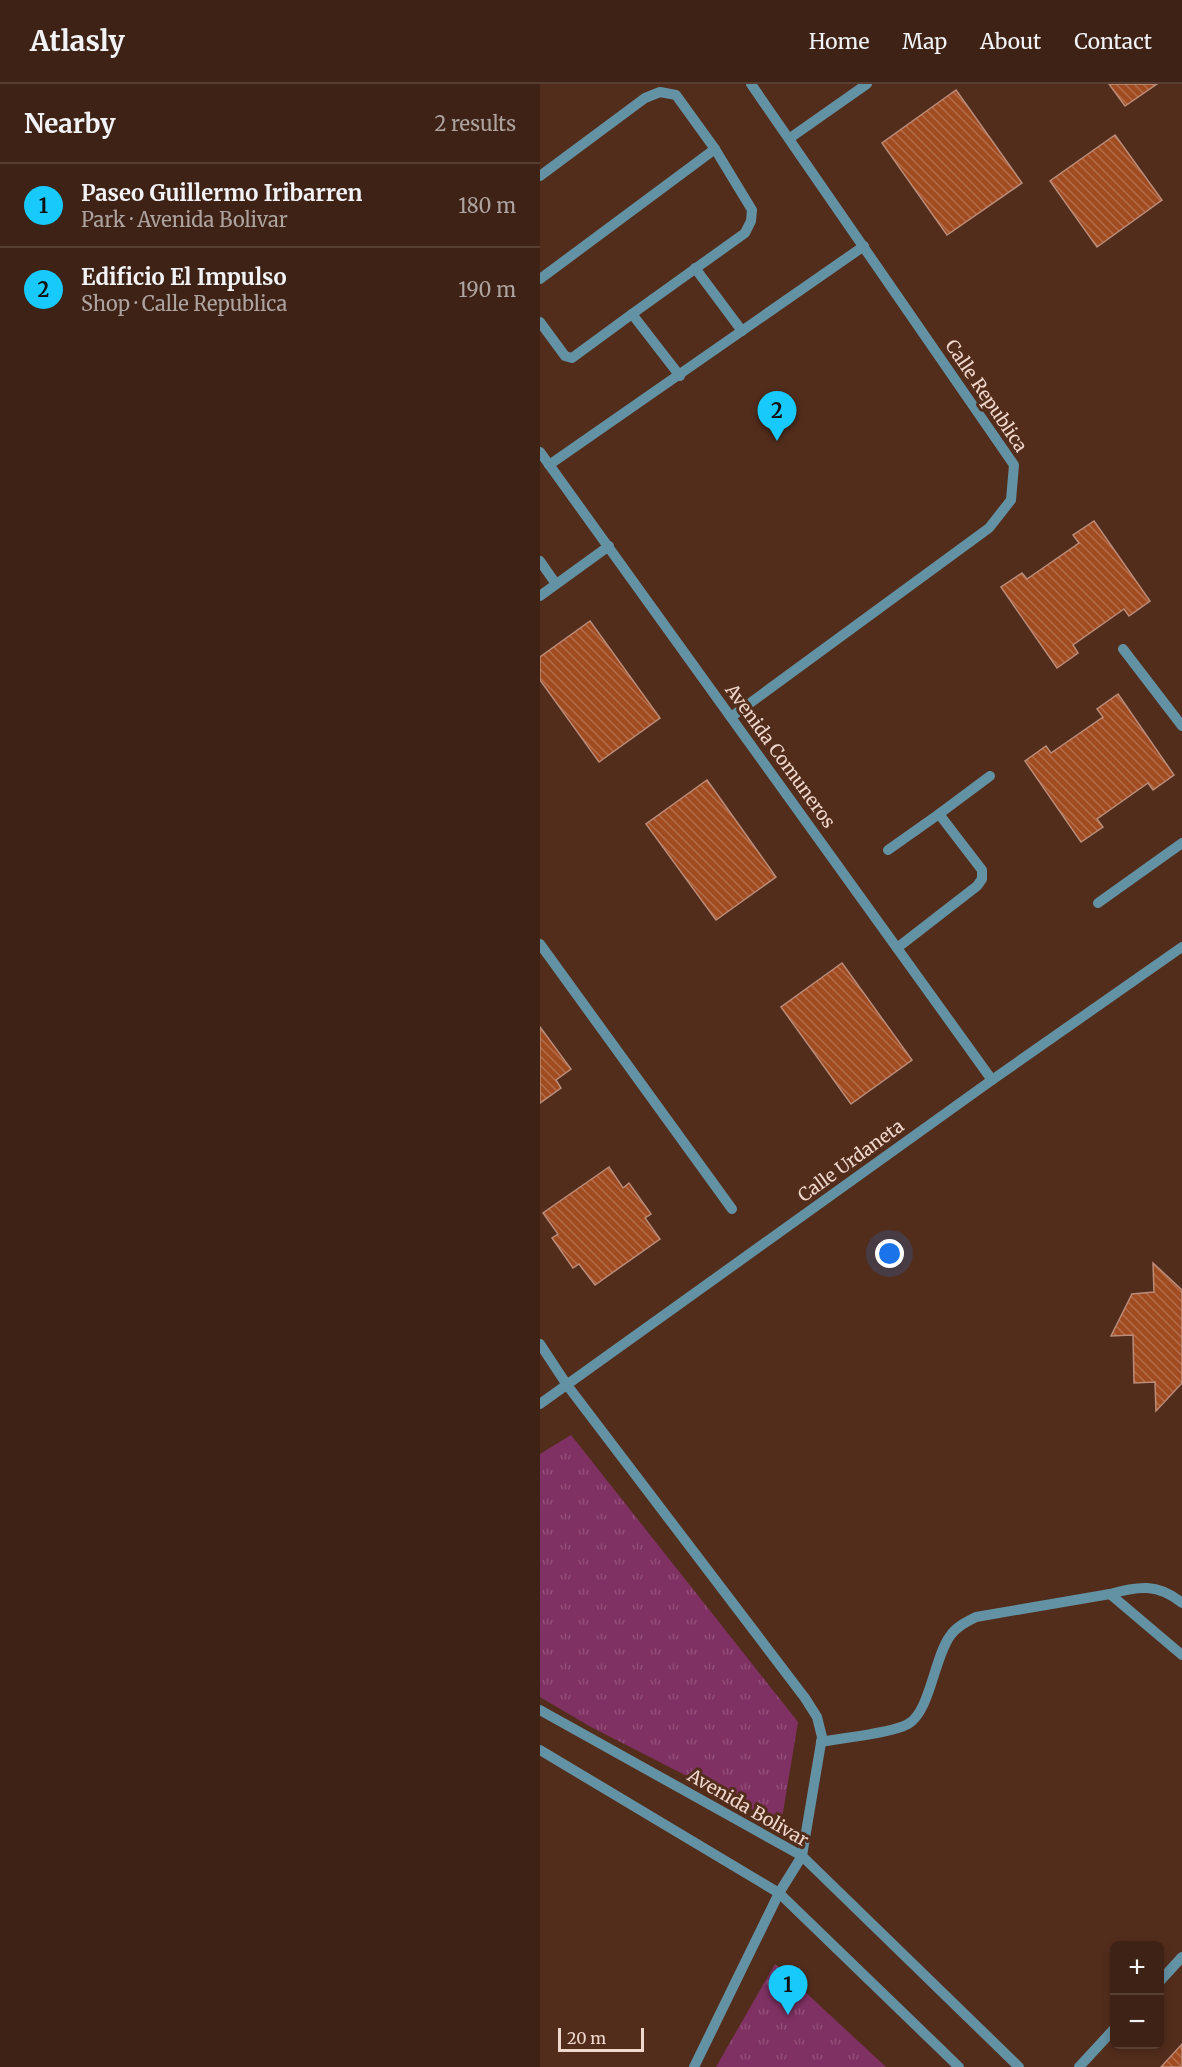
<!DOCTYPE html>
<html lang="en">
<head>
<meta charset="utf-8">
<style>
	body { margin:0; font-family:Merriweather,serif; background:#452a1e; color:#f1f3f6 }
	.controls { position:absolute; right:18px; bottom:18px; display:grid; overflow:hidden; border-radius:9px; box-shadow:0 3px 9px #0003 }
	.controls button { width:54px; height:54px; display:grid; place-items:center; padding:0; border:0; border-bottom:2px solid #573f34; background:#3e2215; color:#f1f3f6; font:30px sans-serif }
	.scale { position:absolute; left:18px; bottom:15px; width:86px; box-sizing:border-box; padding-left:6px; border:3px solid #f1d8cd; border-top:0; font-size:16px; line-height:21px; white-space:nowrap; color:#f1d8cd; -webkit-text-stroke:4px #532d1c; paint-order:stroke }
	.you { position:absolute; left:350px; top:1170px; width:21px; height:21px; margin:-15px; border:4px solid #fff; border-radius:50%; background:#1a73e8; box-shadow:0 0 0 9px #1a73e833 }
	.badge { display:grid; place-items:center; width:39px; height:39px; border-radius:50%; background:#18cafc; color:#111; font-size:20px; font-weight:700 }
	.pin { position:absolute; translate:-50% -50px; filter:drop-shadow(0 2px 3px #0008) }
	.pin::after { content:''; position:absolute; top:32px; width:21px; height:18px; background:inherit; clip-path:polygon(0 0,100% 0,50% 100%) }
	.list { margin:0; padding:0; list-style:none }
	h2 { display:flex; justify-content:space-between; align-items:center; height:78px; margin:0; padding:0 24px; font-size:26px }
	h2 small { font-size:20px; font-weight:400; color:#ada4a0 }
	.list li { display:grid; grid-template-columns:39px 1fr auto; gap:18px; align-items:center; box-sizing:border-box; height:84px; padding:0 24px; border-top:2px solid #573f34 }
	.list b { display:block; font-size:22px; white-space:nowrap }
	.list p { margin:0; font-size:20px; white-space:nowrap; color:#ada4a0 }
	.list em { font-size:20px; font-style:normal; color:#ada4a0 }
	.map { position:relative; flex:none; width:642px; height:1983px; overflow:hidden }
	header { display:flex; align-items:center; gap:36px; box-sizing:border-box; height:84px; padding:0 30px; background:#3e2215; border-bottom:2px solid #573f34 }
	header strong { font-size:28px }
	nav { display:flex; gap:33px; margin-inline-start:auto; font-size:21px }
	main { display:flex }
	aside { flex:1; background:#3e2215 }
	.map>svg:first-child { display:block }
	.park { fill:url(#park-tufts) }
	.building { fill:url(#building-back-hatch); stroke:#ba8c79; stroke-width:1.5 }
	.lines { fill:none; stroke-linecap:round; stroke-linejoin:round }
	.minor { stroke:#6392a4; stroke-width:10 }
	.labels { text-anchor:middle; stroke-width:6; stroke-linejoin:round; paint-order:stroke }
	.street-label { font-size:18px; fill:#f1d8cd; stroke:#532d1c }
</style>
</head>
<body>
<header>
<strong>Atlasly</strong>
<nav><a>Home</a><a>Map</a><a>About</a><a>Contact</a></nav>
</header>
<main>
<aside>
<h2>Nearby<small>2 results</small></h2>
<ul class="list">
<li><span class="badge">1</span><div><b>Paseo Guillermo Iribarren</b><p>Park · Avenida Bolivar</p></div><em>180 m</em></li>
<li><span class="badge">2</span><div><b>Edificio El Impulso</b><p>Shop · Calle Republica</p></div><em>190 m</em></li>
</ul>
</aside>
<div class="map">
<svg width="642" height="1983" viewBox="0 0 642 1983">
	<defs>
		<pattern id="park-tufts" width="24" height="20" patternUnits="userSpaceOnUse" patternTransform="scale(1.5)"><rect width="24" height="20" fill="#803163"/><path d="M3 7l-1-3M5 7V3M7 7l1-3M15 17l-1-3M17 17v-4M19 17l1-3" fill="none" stroke="#924e78"/></pattern>
		<pattern id="building-back-hatch" width="6" height="6" patternUnits="userSpaceOnUse" patternTransform="scale(1.5)"><rect width="6" height="6" fill="#a14b20"/><path d="M-1 5l2 2M0 0l6 6M5-1l2 2" fill="none" stroke="#b36d4a"/></pattern>
	</defs>
	<rect width="100%" height="100%" fill="#532d1c"/>
	<g class="park">
		<path d="M31,1351L258,1638L241,1740L51,1643L0,1613V1370Z"/>
		<path d="M235,1880L346,1983H176Z"/>
	</g>
	<g class="building">
		<path d="M569,0H617L585,22Z"/>
		<path d="M416,6L482,99L407,151L342,59Z"/>
		<path d="M575,51L622,116L557,163L510,97Z"/>
		<path d="M554,437L610,517L589,532L584,525L533,561L538,569L517,584L461,503L482,489L487,495L539,459L533,451Z"/>
		<path d="M50,537L120,634L59,678L0,596V573Z"/>
		<path d="M578,610L634,691L613,706L608,699L557,735L563,743L541,758L485,677L506,662L511,669L563,633L557,625Z"/>
		<path d="M167,696L236,793L176,836L106,740Z"/>
		<path d="M302,879L372,976L311,1020L241,923Z"/>
		<path d="M0,943L31,985L16,996L21,1004L0,1019Z"/>
		<path d="M69,1083L83,1104L89,1099L111,1130L105,1134L120,1155L55,1201L39,1180L33,1184L12,1154L18,1150L3,1129Z"/>
		<path d="M613,1179L642,1206V1299L616,1327L615,1298L594,1299L593,1251L571,1252L592,1210L614,1208Z"/>
		<path d="M642,1960V1983H621Z"/>
	</g>
	<g class="lines">
		<g class="minor">
			<path d="M250,54L327,0"/>
			<path d="M0,92L105,14L120,8L136,11L175,65L212,126L211,137L205,149L92,230"/>
			<path d="M155,184L202,247"/>
			<path d="M0,195L175,65"/>
			<path d="M0,238L25,272L32,274L92,230L140,292"/>
			<path d="M0,368L452,996"/>
			<path d="M9,381L324,162"/>
			<path d="M0,477L16,500"/>
			<path d="M0,512L69,462"/>
			<path d="M583,565L642,642"/>
			<path d="M191,633L449,444L471,416L474,381L211,0"/>
			<path d="M399,730L450,692"/>
			<path d="M348,766L399,730L442,786V795L437,802L357,864"/>
			<path d="M558,819L642,759"/>
			<path d="M0,860L192,1125"/>
			<path d="M0,1260L27,1301L265,1614L277,1633L282,1653L262,1772L239,1809L154,1983"/>
			<path d="M0,1320L452,996L642,863"/>
			<path d="M570,1510L642,1571"/>
			<path d="M0,1626L262,1772L479,1983"/>
			<path d="M281,1658C301,1654 353,1649 368,1640C390,1628 394,1574 410,1552C416,1543 426,1538 436,1533L570,1510C598,1502 618,1499 642,1519"/>
			<path d="M0,1666L239,1809L419,1983"/>
			<path d="M620,1897L642,1873"/>
			<path d="M539,1983L574,1945"/>
		</g>
	</g>
	<g class="labels">
		<g class="street-label">
			<text transform="translate(446 312) rotate(56)" y="6">Calle Republica</text>
			<text transform="translate(240 672) rotate(54)" y="6">Avenida Comuneros</text>
			<text transform="translate(311 1077) rotate(-36)" y="6">Calle Urdaneta</text>
			<text transform="translate(208 1724) rotate(30)" y="6">Avenida Bolivar</text>
		</g>
	</g>
</svg>
<div class="controls">
<button>+</button>
<button>−</button>
</div>
<div class="scale">20 m</div>
<div class="you"></div>
<div class="pin badge" style="left:248px;top:1931px">1</div>
<div class="pin badge" style="left:237px;top:357px">2</div>
</div>
</main>
</body>
</html>
